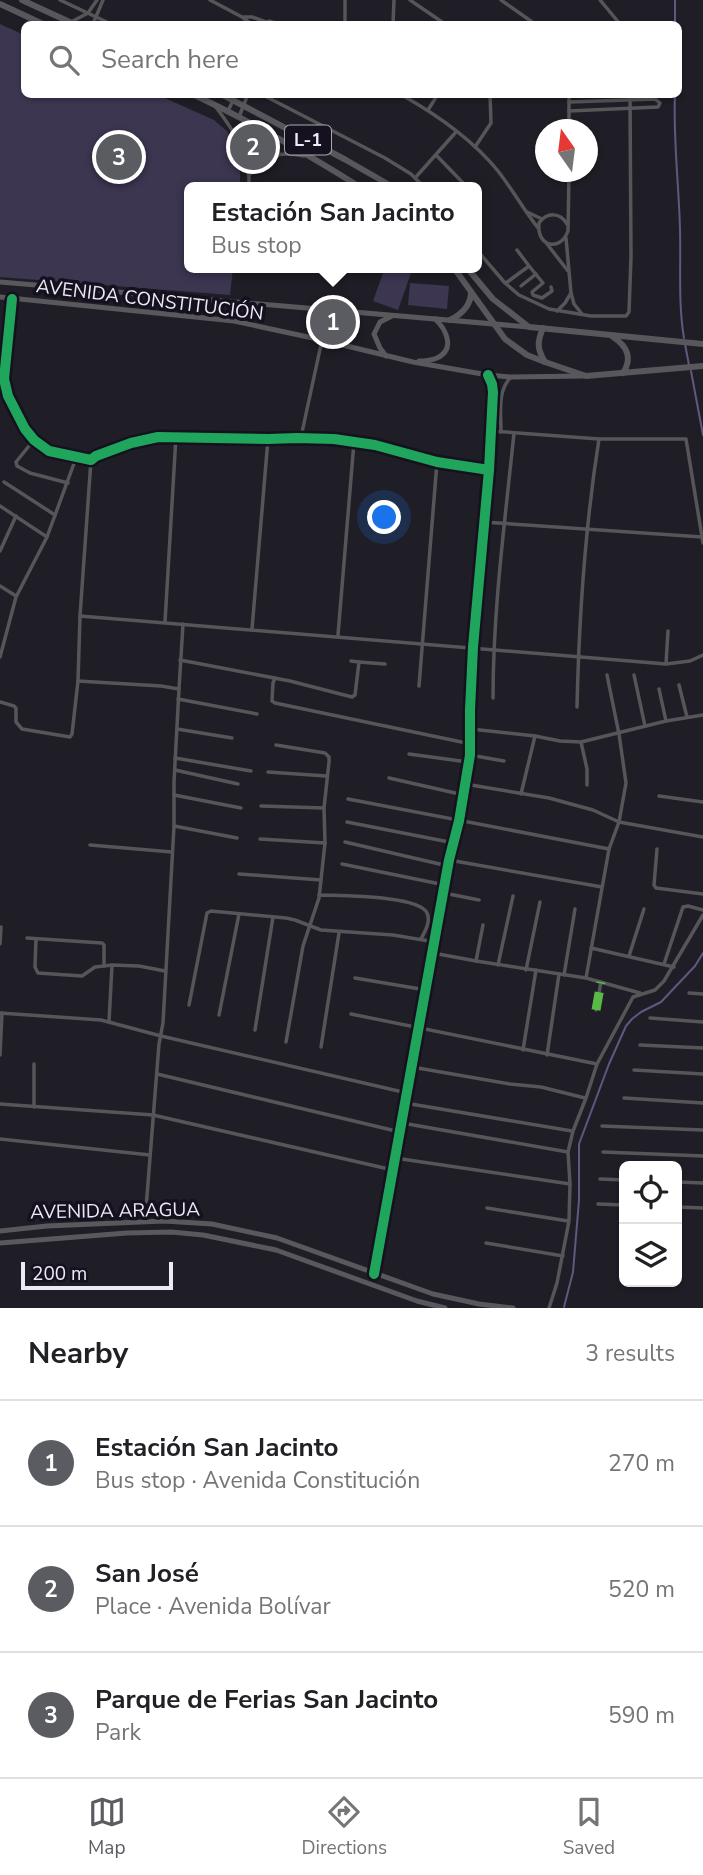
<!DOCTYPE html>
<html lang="en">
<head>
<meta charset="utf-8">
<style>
	body { margin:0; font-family:"Nunito Sans",sans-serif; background:#f6f6f6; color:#202124 }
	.controls { position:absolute; right:21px; bottom:21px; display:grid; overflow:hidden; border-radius:10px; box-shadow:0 2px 5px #0004 }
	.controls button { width:63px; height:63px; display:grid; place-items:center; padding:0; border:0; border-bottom:2px solid #e0e0e0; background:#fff; color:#202124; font:35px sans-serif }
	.compass { position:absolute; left:535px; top:119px; width:63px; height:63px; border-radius:50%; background:#fff; box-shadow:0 2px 5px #0004; rotate:346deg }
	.scale { position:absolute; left:21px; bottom:18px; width:152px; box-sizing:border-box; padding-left:7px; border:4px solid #eceaf4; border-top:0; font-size:19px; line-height:24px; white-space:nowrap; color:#eceaf4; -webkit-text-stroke:5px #15111f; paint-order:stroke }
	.you { position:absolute; left:385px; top:518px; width:24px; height:24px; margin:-18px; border:5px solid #fff; border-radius:50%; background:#1a73e8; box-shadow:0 0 0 10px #1a73e833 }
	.badge { display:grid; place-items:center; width:46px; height:46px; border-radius:50%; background:#5b5c61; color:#fff; font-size:23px; font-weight:700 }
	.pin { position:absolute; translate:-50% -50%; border:4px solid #fff; box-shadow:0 2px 7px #0006 }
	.popup { position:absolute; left:184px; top:182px; width:298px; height:91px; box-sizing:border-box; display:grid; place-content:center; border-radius:10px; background:#fff; filter:drop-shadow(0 2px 5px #0005); font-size:23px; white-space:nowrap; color:#757577 }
	.popup b { font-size:26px; color:#202124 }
	.popup::after { content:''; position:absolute; left:50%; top:100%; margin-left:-14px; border:14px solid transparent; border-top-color:#fff }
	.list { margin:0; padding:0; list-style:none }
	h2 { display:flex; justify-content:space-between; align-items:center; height:91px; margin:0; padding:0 28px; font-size:30px }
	h2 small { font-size:23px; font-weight:400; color:#757577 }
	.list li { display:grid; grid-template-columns:46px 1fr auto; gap:21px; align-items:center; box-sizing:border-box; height:126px; padding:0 28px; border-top:2px solid #e0e0e0 }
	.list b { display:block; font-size:26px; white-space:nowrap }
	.list p { margin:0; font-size:23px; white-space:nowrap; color:#757577 }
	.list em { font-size:23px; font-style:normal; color:#757577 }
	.icon { flex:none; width:38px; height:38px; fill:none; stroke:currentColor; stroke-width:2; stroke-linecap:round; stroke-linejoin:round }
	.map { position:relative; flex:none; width:703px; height:1308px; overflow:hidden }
	.search { position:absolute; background:#fff; box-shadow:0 2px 5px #0004; left:21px; right:21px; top:21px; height:77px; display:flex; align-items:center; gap:18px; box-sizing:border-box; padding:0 24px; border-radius:10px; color:#757577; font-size:26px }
	.sheet { height:469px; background:#fff }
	nav { display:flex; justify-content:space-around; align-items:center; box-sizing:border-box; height:98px; border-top:2px solid #e0e0e0; background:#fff; font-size:19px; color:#757577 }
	nav a { display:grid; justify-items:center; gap:4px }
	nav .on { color:#5b5c61 }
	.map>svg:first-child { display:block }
	.green { fill:#3c3651 }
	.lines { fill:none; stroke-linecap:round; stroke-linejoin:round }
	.stream { stroke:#615781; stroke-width:2 }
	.street { stroke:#565659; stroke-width:3.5 }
	.secondary { stroke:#59585d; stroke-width:5 }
	.primary { stroke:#57575c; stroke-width:6 }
	.quiet { stroke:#58b947; stroke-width:9; stroke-dasharray:18 9; stroke-linecap:butt }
	.cycleway-casing { stroke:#15111f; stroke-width:15 }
	.cycleway { stroke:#20a55d; stroke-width:10 }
	.labels { text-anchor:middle; stroke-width:7; stroke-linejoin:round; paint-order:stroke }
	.shield { fill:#15111f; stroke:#aca9b4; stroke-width:2 }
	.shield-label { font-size:18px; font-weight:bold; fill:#eceaf4 }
	.street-label { font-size:19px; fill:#eceaf4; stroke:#15111f }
</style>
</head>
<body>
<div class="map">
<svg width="703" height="1308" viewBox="0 0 703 1308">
	<rect width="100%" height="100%" fill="#1f1e26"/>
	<g class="green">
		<path d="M0,24L24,35V94L158,95L214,120L228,132L240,167V187H190V268H233L230,295L0,277Z"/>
		<path d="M385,268H394L411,273L398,310L373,301Z"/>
		<path d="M410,283L449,286L447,309L408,305Z"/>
	</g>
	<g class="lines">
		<g class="stream">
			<path d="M675,0V24"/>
			<path d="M675,94C673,140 679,185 680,230C681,266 678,303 684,338"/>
			<path d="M685,344L689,365"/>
			<path d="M691,371L703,435"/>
			<path d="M564,1307L573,1272L579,1200V1144L609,1064L626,1026L632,1019L641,1012L661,1002L695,966L703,953"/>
		</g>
		<g class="street">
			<path d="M60,0L111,24"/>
			<path d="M210,0L242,17L251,24"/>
			<path d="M410,0L445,24"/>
			<path d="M501,0L535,24"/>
			<path d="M600,0L620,24"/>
			<path d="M244,17H252L266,22"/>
			<path d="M73,21L88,13L97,0"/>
			<path d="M93,24L103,0"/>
			<path d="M262,24L269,21L279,24"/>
			<path d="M345,24V0"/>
			<path d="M393,24L394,0"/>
			<path d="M261,94L385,158L411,174L424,187"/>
			<path d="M400,94C434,113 473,140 498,171C512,189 524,210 538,228"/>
			<path d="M215,106C233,129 251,157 249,187"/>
			<path d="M428,110L438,94"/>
			<path d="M228,111L236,94"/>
			<path d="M569,111L658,107L660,103L655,99L569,102"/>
			<path d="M239,117L248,94"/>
			<path d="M569,130V94"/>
			<path d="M475,147L491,123L490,94"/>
			<path d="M436,155L467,187"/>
			<path d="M250,174C266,155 279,151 304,156"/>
			<path d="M415,178L456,132"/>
			<path d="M527,212L542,219"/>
			<path d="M567,224C560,212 547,212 539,223C536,246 560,253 568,231L569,172"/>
			<path d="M547,244L568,271"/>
			<path d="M476,249L505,283L519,295L549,309L591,316H626L629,312L631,257L630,94"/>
			<path d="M529,266L543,283L532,292L533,295L542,298L552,291L551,287"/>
			<path d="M506,283L529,266L517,250"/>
			<path d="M521,286L536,274"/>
			<path d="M571,293L574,304L582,314"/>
			<path d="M12,299L4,379L8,396L25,429L34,440L49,451L91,460L96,456L131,443L158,437L268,439L297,438L334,439L375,445L437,462L489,470L493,392L492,384L488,375"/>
			<path d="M557,311L565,303L571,293L566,238"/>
			<path d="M492,431L599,439H686L703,543"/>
			<path d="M501,432C501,413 497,391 511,377"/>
			<path d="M301,437L322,340"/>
			<path d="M33,441L16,462L17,466L30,473L68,483"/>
			<path d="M4,482L55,515"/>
			<path d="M0,506L47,537"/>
			<path d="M483,522L702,537"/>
			<path d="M0,551L16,516"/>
			<path d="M0,586L16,596"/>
			<path d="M80,616L666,664L690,661L703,655"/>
			<path d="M165,622L176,436"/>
			<path d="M252,629L268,439"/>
			<path d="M338,635L354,442"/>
			<path d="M0,657L16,597L47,537L76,458"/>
			<path d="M180,660L290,681L352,697L355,695L359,662L351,661"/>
			<path d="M359,662L385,664"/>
			<path d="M666,664L668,631"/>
			<path d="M634,675L645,726"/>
			<path d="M275,678L273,683L272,701L275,703L471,744"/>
			<path d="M78,681L161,686L179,689L174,782V826L163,1023L159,1044L145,1221"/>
			<path d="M679,685L687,717"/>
			<path d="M419,686L437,462"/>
			<path d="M179,689L183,624"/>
			<path d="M659,689L666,721"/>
			<path d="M493,698C493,609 505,521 514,433"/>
			<path d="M178,699L257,714"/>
			<path d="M0,702L14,706L16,708V722L22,729L70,737L72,734L78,681L80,616L91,460"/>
			<path d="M577,707C579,618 585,527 599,439"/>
			<path d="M177,729L232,738"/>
			<path d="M471,729L535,736L560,741L581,742L666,721L703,715"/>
			<path d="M581,742L587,769V785"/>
			<path d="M276,745L325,753L329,757V762L324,808L325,843L319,898L303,946L286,1042"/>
			<path d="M409,754L468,762"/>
			<path d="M470,755L504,761"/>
			<path d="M175,758L251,771"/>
			<path d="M175,770L238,784"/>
			<path d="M268,772L326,776"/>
			<path d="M389,778L464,795"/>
			<path d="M465,784L549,798L593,810L619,822L703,837"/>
			<path d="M521,794L535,736"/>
			<path d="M174,795L241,808"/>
			<path d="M659,796L703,802"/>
			<path d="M348,799L609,849"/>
			<path d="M261,806L324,808"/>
			<path d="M347,822L454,843"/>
			<path d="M174,826L237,838"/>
			<path d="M260,839L325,843"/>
			<path d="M345,842L448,866"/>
			<path d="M90,845L172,852"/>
			<path d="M657,849L654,885L656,888L703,894"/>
			<path d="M449,860L602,887"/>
			<path d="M342,864L445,885"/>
			<path d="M239,874L321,880"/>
			<path d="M444,893L479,900"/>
			<path d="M319,895C339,896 419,895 427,913C431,922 425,931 421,939"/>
			<path d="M27,938L102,943L104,945V966"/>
			<path d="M36,939L35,967L38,973L82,976L95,967L112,965L139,966L165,971"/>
			<path d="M0,944L1,927"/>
			<path d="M591,948L674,967"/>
			<path d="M433,953L476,961L586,978L640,993"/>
			<path d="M629,956L644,909"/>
			<path d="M476,961L483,925"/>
			<path d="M664,964L683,907L688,906L703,910"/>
			<path d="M498,965L513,896"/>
			<path d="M526,970L540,902"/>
			<path d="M564,975L575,909"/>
			<path d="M355,978L426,990"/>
			<path d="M586,978L609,849L619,822L626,783L619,734L607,675"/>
			<path d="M689,993L703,994"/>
			<path d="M189,1005L207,913L211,911L286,918L295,920L321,930L393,935L435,942"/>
			<path d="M596,1010L601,982"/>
			<path d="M0,1013L101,1020L161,1036L407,1093"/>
			<path d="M351,1014L597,1064"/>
			<path d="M219,1015L239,914"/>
			<path d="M650,1018L703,1022"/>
			<path d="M109,1022L112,965"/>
			<path d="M255,1030L273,917"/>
			<path d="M640,1045L703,1048"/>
			<path d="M321,1047L339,933"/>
			<path d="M523,1050L536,970"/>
			<path d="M0,1055L2,1013"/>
			<path d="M547,1055L559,974"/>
			<path d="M412,1067L510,1084L541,1087L585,1098"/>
			<path d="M634,1070L703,1074"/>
			<path d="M157,1074L400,1132"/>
			<path d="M624,1098L703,1103"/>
			<path d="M405,1103L572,1131"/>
			<path d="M0,1104L153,1115L393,1170"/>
			<path d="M34,1107V1064"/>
			<path d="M402,1123L568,1152"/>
			<path d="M602,1126L703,1130"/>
			<path d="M0,1139L150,1155"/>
			<path d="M603,1152L703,1156"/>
			<path d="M395,1158L570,1184"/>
			<path d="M600,1179L624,1180"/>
			<path d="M677,1182L703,1183"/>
			<path d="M598,1204L624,1205"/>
			<path d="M677,1207L703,1208"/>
			<path d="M487,1208L568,1221"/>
			<path d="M486,1243L563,1256"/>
			<path d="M374,1273L449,860L459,821L470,755V710L473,647L489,470"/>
			<path d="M549,1308L557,1283L569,1221L570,1184L568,1152L573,1131L586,1098L597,1064L633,997L655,990L664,981L703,915"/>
		</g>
		<g class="secondary">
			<path d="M0,282L529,327"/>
			<path d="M0,297L234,321L322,340L413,362L488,375L511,377L583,376"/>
			<path d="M386,356L380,348L374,334L380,322L392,316"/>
			<path d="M419,361C425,361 432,360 437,358C456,349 446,329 435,319"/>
			<path d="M0,1231L47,1226L164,1221L212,1224L277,1238L433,1294L479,1304L513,1308"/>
			<path d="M0,1243L127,1233L171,1232L203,1235L276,1250L417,1301L445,1308"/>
		</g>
		<g class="primary">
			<path d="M22,0L74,24"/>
			<path d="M0,4L43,24"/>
			<path d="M192,94C250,121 306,153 360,187"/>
			<path d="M221,94L346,160L393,187"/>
			<path d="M454,268L505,339L527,355L545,362L586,376L703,366"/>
			<path d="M467,268L493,299L529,327L703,344"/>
			<path d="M450,320C462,314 471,306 471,292"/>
			<path d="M543,328C537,342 537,349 545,362"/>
			<path d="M613,337C627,346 633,358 623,373"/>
		</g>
		<path class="quiet" d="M596,1010L601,982"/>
		<g class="cycleway-casing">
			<g id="cycleway">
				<path d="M12,299L4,379L8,396L25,429L34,440L49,451L91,460L96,456L131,443L158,437L268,439L297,438L334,439L375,445L437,462L489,470L493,392L492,384L488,375"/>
				<path d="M374,1274L449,860L459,821L470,755V710L473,647L489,470"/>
			</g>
		</g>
		<use href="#cycleway" class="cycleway"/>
	</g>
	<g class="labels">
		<rect class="shield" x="285" y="125.5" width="46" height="29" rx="5"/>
		<g class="shield-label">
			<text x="308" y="146">L-1</text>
		</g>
		<g class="street-label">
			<text transform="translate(150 299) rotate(7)" y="7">AVENIDA CONSTITUCIÓN</text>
			<text transform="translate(115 1210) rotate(-1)" y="7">AVENIDA ARAGUA</text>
		</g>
	</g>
</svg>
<div class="controls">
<button><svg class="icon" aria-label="locate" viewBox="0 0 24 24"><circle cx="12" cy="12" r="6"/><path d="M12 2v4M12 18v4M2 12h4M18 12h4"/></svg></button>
<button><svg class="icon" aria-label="layers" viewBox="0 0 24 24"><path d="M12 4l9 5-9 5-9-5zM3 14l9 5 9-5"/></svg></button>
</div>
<svg class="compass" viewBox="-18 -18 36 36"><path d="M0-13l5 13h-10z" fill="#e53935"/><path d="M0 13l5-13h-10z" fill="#757577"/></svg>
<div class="scale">200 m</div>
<div class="you"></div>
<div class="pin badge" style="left:333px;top:322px">1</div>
<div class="popup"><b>Estación San Jacinto</b>Bus stop</div>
<div class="pin badge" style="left:253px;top:147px">2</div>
<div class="pin badge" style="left:119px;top:157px">3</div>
<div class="search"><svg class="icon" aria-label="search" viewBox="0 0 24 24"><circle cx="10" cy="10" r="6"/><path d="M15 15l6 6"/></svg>Search here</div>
</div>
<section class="sheet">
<h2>Nearby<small>3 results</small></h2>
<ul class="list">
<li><span class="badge">1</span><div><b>Estación San Jacinto</b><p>Bus stop · Avenida Constitución</p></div><em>270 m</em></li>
<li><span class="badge">2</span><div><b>San José</b><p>Place · Avenida Bolívar</p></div><em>520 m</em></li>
<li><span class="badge">3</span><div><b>Parque de Ferias San Jacinto</b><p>Park</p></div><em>590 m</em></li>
</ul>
</section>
<nav>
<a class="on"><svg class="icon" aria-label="map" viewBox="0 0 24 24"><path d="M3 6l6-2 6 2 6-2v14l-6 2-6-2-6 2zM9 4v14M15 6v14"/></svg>Map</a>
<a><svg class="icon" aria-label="directions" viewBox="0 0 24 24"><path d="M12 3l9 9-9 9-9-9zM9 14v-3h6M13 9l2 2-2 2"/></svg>Directions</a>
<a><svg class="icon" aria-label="saved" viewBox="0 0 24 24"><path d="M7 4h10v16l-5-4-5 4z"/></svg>Saved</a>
</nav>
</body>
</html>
